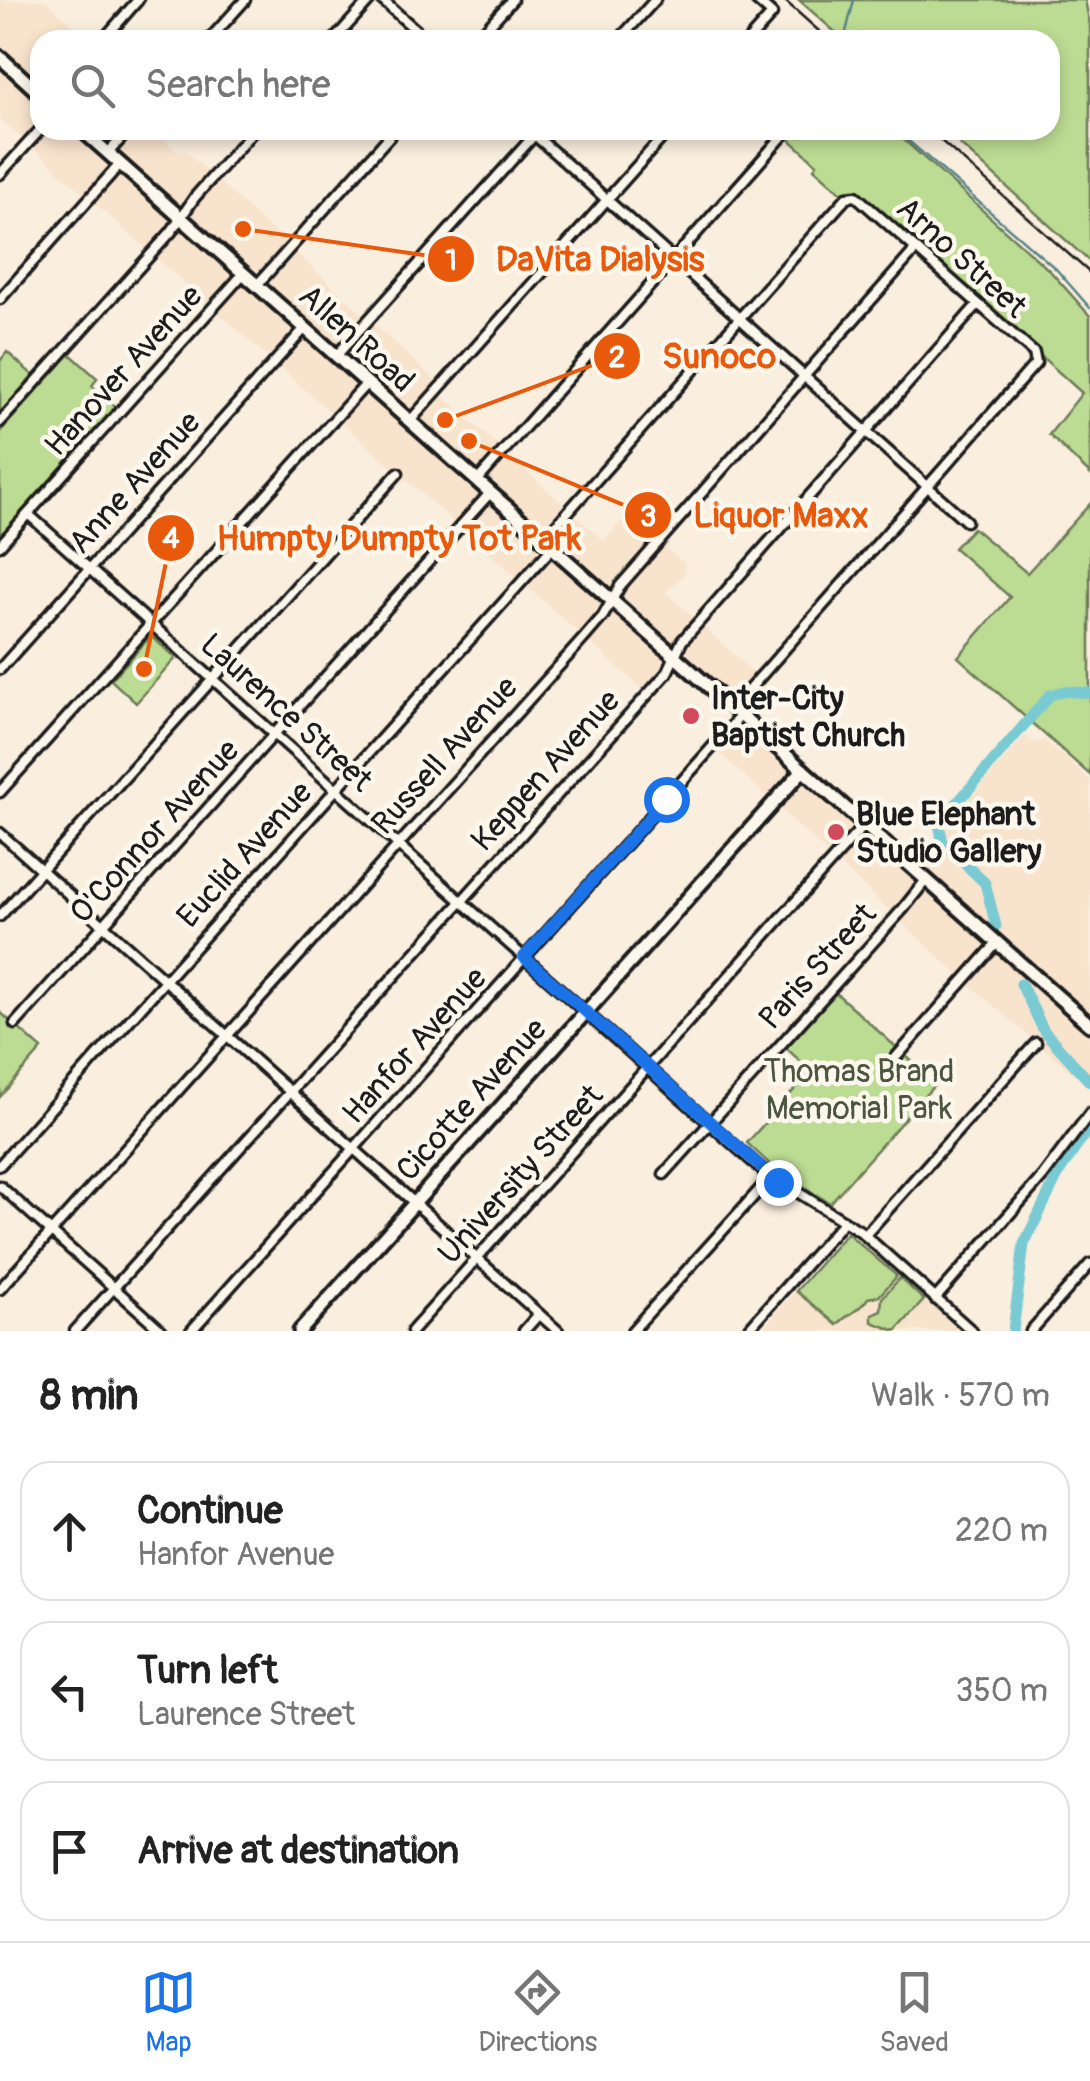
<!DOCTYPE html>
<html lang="en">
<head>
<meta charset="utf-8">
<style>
	body { margin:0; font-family:Pangolin,sans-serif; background:#f2f2f2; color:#222 }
	.stop { position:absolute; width:30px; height:30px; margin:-22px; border:8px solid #1a73e8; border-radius:50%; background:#fff }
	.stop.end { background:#1a73e8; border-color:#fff; box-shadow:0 2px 10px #0008 }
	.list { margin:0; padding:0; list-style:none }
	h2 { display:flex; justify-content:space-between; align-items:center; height:130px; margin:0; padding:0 40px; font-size:42px }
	h2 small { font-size:32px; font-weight:400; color:#767676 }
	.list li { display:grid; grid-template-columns:65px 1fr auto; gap:30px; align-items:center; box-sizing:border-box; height:140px; margin:0 20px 20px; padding:0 20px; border:2px solid #e0e0e0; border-radius:30px }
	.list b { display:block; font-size:38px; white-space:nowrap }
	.list p { margin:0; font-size:32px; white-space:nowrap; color:#767676 }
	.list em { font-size:32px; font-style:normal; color:#767676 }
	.icon { flex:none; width:55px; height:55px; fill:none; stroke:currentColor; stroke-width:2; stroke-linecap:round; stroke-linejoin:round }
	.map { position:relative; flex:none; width:1090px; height:1331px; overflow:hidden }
	.search { position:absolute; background:#fff; box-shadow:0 5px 15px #0003; left:30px; right:30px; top:30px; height:110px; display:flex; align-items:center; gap:25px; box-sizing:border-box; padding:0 35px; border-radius:30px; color:#767676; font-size:38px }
	.sheet { height:610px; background:#fff }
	nav { display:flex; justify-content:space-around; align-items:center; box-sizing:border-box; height:140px; border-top:2px solid #e0e0e0; background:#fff; font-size:28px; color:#767676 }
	nav a { display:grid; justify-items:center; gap:5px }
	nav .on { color:#1a73e8 }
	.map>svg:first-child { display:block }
	.built { fill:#f8e3cd }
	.green { fill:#bcdb93; stroke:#6c7c58; stroke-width:2.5 }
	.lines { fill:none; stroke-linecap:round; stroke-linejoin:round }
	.stream { stroke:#548489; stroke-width:2.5 }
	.river { stroke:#79cad2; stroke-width:11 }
	.street-casing { stroke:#1c1c1c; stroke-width:15 }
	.secondary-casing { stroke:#1c1c1c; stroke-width:19 }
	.street { stroke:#fbf7ec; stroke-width:8 }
	.secondary { stroke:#fbf7ec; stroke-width:11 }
	.rail { stroke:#1c1c1c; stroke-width:2.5 }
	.route { stroke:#1a73e8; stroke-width:12 }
	.poi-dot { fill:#d1495b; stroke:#fbf7ec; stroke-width:4 }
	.labels { text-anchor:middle; stroke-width:9; stroke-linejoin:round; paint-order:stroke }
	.street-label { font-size:32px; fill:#1c1c1c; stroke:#fbf7ec }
	.poi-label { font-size:32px; font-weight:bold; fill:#1c1c1c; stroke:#fbf7ec; text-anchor:start }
	.park-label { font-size:32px; fill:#4c5540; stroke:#fbf7ec }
	.leader { fill:none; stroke:#e8590c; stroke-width:4 }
	.callout-dot { fill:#e8590c; stroke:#fbf7ec; stroke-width:4 }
	.mark-label { font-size:30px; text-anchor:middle; font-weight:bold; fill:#fff }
	.callout-label { font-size:35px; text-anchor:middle; font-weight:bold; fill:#e8590c; stroke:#fbf7ec; stroke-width:9; stroke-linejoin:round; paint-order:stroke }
</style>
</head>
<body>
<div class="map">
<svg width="1090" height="1331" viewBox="0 0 1090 1331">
	<rect width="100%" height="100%" fill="#faeede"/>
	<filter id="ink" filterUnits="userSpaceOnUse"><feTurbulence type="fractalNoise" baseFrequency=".01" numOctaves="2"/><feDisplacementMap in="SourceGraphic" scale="20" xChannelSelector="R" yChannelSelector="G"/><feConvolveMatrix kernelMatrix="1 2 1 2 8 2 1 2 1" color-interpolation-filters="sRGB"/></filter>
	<g filter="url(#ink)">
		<g class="built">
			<path d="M0,0H45L73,25L67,31L71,35L66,40H40V130H153L179,153L184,150L438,383L444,397L604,541L628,514L685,565L684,575L666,592L759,678L744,696L756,707L745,718L910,865L1025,735L1033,743L1045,740L1090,780V1088L965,981L713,747L741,716L675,657L648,694L0,119Z"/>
			<path d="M847,1233L855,1238L960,1331H760Z"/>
		</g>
		<g class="green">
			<path d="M799,0H1085L1090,25V262L944,130H1050V40H844Z"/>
			<path d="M794,130H893L1050,271L1090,316V474L1049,435L1082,393L859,193L851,191L844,195L814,168L817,164L787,137Z"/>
			<path d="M7,352L35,377L0,416V361Z"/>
			<path d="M70,354L97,378L92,386L116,407L0,537V432Z"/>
			<path d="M1090,504V775L958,657L1010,597L954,548L973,528L1027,573Z"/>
			<path d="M151,636L176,658L136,703L111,680Z"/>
			<path d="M836,993L936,1083L830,1203L777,1171L747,1143L811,1071L786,1048Z"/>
			<path d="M0,1012L42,1049L0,1097Z"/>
			<path d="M847,1233L897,1276L879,1296L868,1298C859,1312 848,1313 837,1325L796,1291Z"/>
			<path d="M900,1278L924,1300L896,1331L872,1322V1314L881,1310L882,1298Z"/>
		</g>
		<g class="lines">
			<g class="stream">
				<path d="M844,40L854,0"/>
				<path d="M896,130L1056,269L1090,308"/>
			</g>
			<g class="river">
				<path d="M996,926L985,883L943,843L939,824L1050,695L1064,691L1090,693"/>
				<path d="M1021,984L1044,1031L1090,1082"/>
				<path d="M1013,1331L1024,1244L1059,1173L1090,1126"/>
			</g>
			<g class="street-casing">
				<g id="street">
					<path d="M382,0L427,40"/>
					<path d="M103,40L138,0"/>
					<path d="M209,40L245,0"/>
					<path d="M334,40L370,0"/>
					<path d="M476,40L512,0"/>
					<path d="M619,40L655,0"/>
					<path d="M749,40L772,14L756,0"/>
					<path d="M529,130L966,521"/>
					<path d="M108,153L129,130"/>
					<path d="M0,174L40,130"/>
					<path d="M257,285L395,130"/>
					<path d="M0,299L120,164"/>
					<path d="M336,356L539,130"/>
					<path d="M410,421L669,130"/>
					<path d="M0,422L171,232L195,197L254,130"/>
					<path d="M477,481L788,130"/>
					<path d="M28,514L762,1170L860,1231L972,1331"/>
					<path d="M543,540L847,197L856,196L1034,353L1036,363L733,708"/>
					<path d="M0,545L243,274"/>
					<path d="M0,669L305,328"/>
					<path d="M0,792L367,383"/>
					<path d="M0,833L558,1331"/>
					<path d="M0,916L398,473"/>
					<path d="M15,1024L490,493"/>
					<path d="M891,1063L997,943"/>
					<path d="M0,1165L552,548"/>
					<path d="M664,1174L903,909L926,880"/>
					<path d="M0,1186L162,1331"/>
					<path d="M865,1235L1036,1043"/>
					<path d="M0,1289L584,638L603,616L620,586L916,249"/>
					<path d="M935,1299L1043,1176L1090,1113"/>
					<path d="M75,1331L667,673L682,641L978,304"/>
					<path d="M191,1331L741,715"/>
					<path d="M412,1331L864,825"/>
					<path d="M524,1331L539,1314"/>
					<path d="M632,1331L771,1177"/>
					<path d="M747,1331L844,1221"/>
					<path d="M1031,1331L1090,1264"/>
				</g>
			</g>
			<g class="secondary-casing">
				<g id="secondary">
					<path d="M0,57L40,94"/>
					<path d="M82,130L1090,1025"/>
					<path d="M300,1331L803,770"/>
				</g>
			</g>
			<use href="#street" class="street"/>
			<use href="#secondary" class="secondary"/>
			<g class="rail">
				<path d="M784,0L829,40"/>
				<path d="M929,130L1090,273"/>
			</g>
		</g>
	</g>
	<g class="lines" filter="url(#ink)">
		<path class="route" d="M666,799L524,957L778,1182"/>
	</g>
	<g class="poi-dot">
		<circle cx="691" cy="716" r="10"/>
		<circle cx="836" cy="832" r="10"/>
	</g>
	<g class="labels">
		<g class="street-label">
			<text transform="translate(962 257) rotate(42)" y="11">Arno Street</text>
			<text transform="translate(357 338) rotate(42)" y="11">Allen Road</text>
			<text transform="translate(123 370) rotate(-48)" y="11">Hanover Avenue</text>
			<text transform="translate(134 482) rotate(-48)" y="11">Anne Avenue</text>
			<text transform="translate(287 712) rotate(42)" y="11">Laurence Street</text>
			<text transform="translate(444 755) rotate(-48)" y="11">Russell Avenue</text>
			<text transform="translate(545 770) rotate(-48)" y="11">Keppen Avenue</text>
			<text transform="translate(154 831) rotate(-48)" y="11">O'Connor Avenue</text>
			<text transform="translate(244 854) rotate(-48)" y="11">Euclid Avenue</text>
			<text transform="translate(817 966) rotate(-48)" y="11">Paris Street</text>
			<text transform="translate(414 1045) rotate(-48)" y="11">Hanfor Avenue</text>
			<text transform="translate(471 1099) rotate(-48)" y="11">Cicotte Avenue</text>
			<text transform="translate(520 1174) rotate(-48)" y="11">University Street</text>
		</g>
		<g class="poi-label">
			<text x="711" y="709">Inter-City<tspan x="711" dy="37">Baptist Church</tspan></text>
			<text x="856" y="825">Blue Elephant<tspan x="856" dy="37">Studio Gallery</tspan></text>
		</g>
		<g class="park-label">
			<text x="859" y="1082">Thomas Brand<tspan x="859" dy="37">Memorial Park</tspan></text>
		</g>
	</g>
	<path class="leader" d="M243 229L451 259M445 420L617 356M469 441L648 515M144 669L171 538"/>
	<g class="callout-dot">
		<circle cx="243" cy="229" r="10"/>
		<circle cx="445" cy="420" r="10"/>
		<circle cx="469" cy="441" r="10"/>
		<circle cx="144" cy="669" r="10"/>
		<circle cx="451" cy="259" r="25"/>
		<circle cx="617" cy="356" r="25"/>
		<circle cx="648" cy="515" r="25"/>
		<circle cx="171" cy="538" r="25"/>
	</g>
	<g class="mark-label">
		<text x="451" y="270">1</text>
		<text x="617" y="367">2</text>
		<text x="648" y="526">3</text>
		<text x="171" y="548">4</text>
	</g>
	<g class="callout-label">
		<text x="600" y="271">DaVita Dialysis</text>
		<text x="719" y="368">Sunoco</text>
		<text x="781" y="527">Liquor Maxx</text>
		<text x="399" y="550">Humpty Dumpty Tot Park</text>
	</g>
</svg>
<div class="stop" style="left:666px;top:799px"></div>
<div class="stop end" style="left:778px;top:1182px"></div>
<div class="search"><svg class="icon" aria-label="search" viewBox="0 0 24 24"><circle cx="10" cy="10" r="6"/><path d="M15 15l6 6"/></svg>Search here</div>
</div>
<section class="sheet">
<h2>8 min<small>Walk · 570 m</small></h2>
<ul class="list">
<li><svg class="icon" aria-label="ahead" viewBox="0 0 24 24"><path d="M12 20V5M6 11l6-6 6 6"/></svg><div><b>Continue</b><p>Hanfor Avenue</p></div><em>220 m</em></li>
<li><svg class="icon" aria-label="left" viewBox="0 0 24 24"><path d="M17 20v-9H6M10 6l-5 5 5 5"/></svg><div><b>Turn left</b><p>Laurence Street</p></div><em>350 m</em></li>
<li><svg class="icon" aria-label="arrive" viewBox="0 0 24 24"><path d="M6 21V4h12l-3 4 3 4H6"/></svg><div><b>Arrive at destination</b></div></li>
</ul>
</section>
<nav>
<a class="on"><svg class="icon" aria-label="map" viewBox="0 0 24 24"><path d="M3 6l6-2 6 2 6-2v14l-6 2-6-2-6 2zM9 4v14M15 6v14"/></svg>Map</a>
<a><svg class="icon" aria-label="directions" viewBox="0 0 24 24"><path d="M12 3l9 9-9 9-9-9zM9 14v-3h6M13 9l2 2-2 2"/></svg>Directions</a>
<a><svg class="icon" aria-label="saved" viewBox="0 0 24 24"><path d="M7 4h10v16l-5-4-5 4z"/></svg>Saved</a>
</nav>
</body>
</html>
